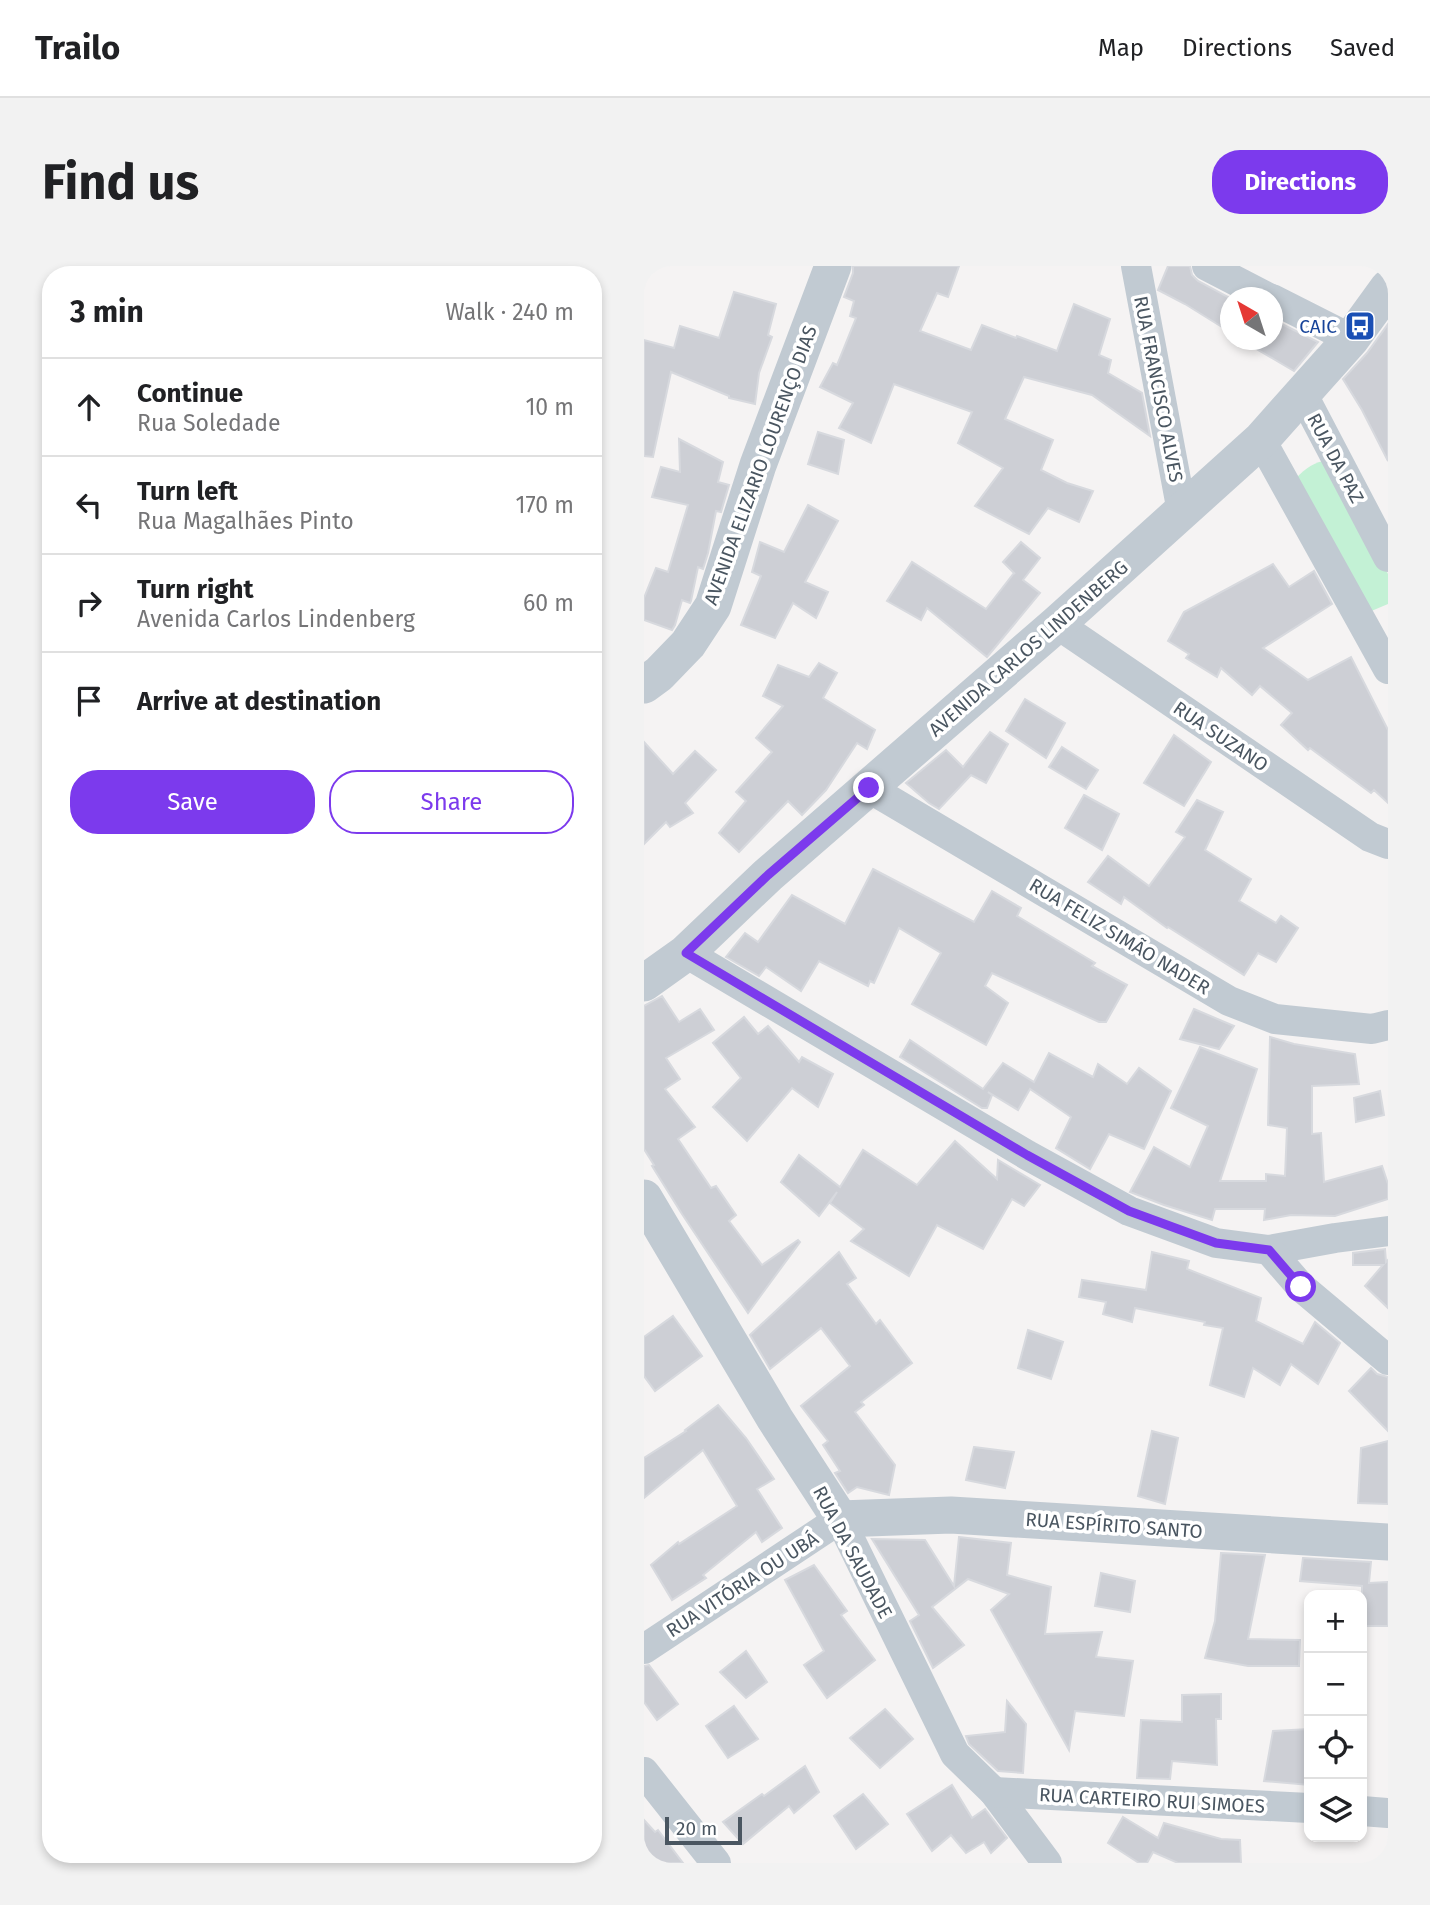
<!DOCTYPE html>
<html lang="en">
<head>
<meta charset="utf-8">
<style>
	body { margin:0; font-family:"Fira Sans",sans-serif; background:#f2f2f2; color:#202124 }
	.controls { position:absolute; right:21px; bottom:21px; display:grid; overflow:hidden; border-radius:14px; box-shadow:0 4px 10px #0003 }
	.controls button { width:63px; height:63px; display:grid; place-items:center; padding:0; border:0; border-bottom:2px solid #e0e0e0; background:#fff; color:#202124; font:35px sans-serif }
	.compass { position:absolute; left:576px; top:21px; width:63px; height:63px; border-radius:50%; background:#fff; box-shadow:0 4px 10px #0003; rotate:321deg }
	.scale { position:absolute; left:21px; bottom:18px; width:77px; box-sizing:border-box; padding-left:7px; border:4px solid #4a5661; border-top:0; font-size:19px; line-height:24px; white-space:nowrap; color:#4a5661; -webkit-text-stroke:5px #fff; paint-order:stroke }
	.stop { position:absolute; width:21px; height:21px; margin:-16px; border:5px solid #7c3aed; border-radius:50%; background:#fff }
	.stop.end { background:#7c3aed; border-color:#fff; box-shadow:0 2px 7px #0008 }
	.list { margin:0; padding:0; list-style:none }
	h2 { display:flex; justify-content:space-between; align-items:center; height:91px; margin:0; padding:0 28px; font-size:30px }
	h2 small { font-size:23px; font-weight:400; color:#757577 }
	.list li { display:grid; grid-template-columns:46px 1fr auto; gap:21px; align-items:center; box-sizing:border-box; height:98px; padding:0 28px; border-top:2px solid #e0e0e0 }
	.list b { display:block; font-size:26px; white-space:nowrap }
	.list p { margin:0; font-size:23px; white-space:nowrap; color:#757577 }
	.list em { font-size:23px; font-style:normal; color:#757577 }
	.actions { display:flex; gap:14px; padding:21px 28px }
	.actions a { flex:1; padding:16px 0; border:2px solid #7c3aed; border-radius:28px; text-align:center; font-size:24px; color:#7c3aed }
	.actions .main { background:#7c3aed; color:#fff }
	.icon { flex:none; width:38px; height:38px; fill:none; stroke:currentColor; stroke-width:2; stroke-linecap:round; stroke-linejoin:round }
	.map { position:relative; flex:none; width:744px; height:1597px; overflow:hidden; border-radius:28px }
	header { display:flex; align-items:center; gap:42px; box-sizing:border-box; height:98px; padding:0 35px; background:#fff; border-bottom:2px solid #e0e0e0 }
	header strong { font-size:33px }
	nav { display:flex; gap:38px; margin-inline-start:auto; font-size:24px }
	.intro { display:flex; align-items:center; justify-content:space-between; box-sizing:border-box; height:168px; padding:0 42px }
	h1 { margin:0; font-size:49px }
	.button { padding:18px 32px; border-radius:28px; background:#7c3aed; color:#fff; font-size:24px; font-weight:700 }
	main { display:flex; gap:42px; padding:0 42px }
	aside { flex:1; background:#fff; border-radius:28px; box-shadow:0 4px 10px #0003 }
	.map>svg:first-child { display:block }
	.green { fill:#c3f1d5 }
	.building { fill:#cdcfd5; stroke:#d7d9de; stroke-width:2 }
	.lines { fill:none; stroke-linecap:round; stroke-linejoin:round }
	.minor { stroke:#c1cad2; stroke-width:30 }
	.tertiary { stroke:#c1cad2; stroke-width:37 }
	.route { stroke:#7c3aed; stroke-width:9 }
	.labels { text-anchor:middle; stroke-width:7; stroke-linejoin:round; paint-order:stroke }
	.transit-label { font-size:19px; fill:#164399; stroke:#fff; text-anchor:end }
	.street-label { font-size:19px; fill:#4a5661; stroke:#fff }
</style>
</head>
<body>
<header>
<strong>Trailo</strong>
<nav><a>Map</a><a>Directions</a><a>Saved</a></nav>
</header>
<div class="intro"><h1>Find us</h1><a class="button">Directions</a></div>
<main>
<aside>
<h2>3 min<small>Walk · 240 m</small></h2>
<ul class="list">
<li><svg class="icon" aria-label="ahead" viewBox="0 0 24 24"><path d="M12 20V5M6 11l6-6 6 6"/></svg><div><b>Continue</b><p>Rua Soledade</p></div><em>10 m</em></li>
<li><svg class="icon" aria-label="left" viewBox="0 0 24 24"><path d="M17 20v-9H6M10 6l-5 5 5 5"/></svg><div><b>Turn left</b><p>Rua Magalhães Pinto</p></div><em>170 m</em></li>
<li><svg class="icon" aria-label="right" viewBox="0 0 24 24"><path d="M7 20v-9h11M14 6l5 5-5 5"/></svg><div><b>Turn right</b><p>Avenida Carlos Lindenberg</p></div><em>60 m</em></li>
<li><svg class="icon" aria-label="arrive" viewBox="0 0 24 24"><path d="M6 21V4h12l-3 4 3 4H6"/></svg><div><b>Arrive at destination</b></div></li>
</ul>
<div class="actions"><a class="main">Save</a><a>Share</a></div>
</aside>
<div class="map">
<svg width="744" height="1597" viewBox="0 0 744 1597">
	<rect width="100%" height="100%" fill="#f5f3f3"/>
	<path class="green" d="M684,194L744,308V338L725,346L652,212C662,202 670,196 684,194Z"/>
	<g class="building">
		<path d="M209,0H315L304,31L293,27L276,65L327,84L338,59L372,72L373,70L413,85L430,38L466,53L455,89L467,94L464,107L498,127L506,170L448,129L380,111L361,153L409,174L397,204L423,217L449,225L435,256L404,242L385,268L331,240L359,202L314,177L328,146L250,118L227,177L195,162L209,137L176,121L189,97L193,99L212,52L206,50L210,35L200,31L209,7Z"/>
		<path d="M524,0H546L548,9L554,15L586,32V66L541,38L514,24Z"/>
		<path d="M90,26L132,38L124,69L128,71L115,107L111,138L85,132V130L27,106L9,191L0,190V74L30,82L36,60L75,72Z"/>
		<path d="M628,53L674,76L650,105L597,74H628Z"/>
		<path d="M744,58V195L718,144L699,113L723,87Z"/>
		<path d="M174,166L200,174L194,208L164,198Z"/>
		<path d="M35,173L79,196L74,216L85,219L77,246L72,245L64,287L59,303L54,301L47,335L46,337L38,334L31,359L28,364L0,354V332L12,302L24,306L44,239L8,231L17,201L36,206Z"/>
		<path d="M164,239L194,255L161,316L184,326L172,352L149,337L131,372L97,359L117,310L108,306L116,276L140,286Z"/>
		<path d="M377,276L396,292L379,314L396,327L343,391L283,342L277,354L243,335L268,296L342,343L370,307L371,308L359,296Z"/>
		<path d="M629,298L645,321L670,305L688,338L619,382L664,414L707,391L744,464V537L730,524L727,527L666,482L664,484L637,459L648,447L616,420L608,429L577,402L573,411L542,392L545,388L524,375L540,346Z"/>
		<path d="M175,397L193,407L179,432L231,464L223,483L213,477L182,524L158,549L144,535L95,586L75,567L102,535L92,526L128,486L112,472L139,440L119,430L134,399L165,411Z"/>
		<path d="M381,433L421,457L402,492L362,465Z"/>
		<path d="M346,466L364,478L342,517L327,509L295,543L285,537L262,517L302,484L319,501Z"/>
		<path d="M530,469L567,496L540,540L500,517Z"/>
		<path d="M0,476L29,508L51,485L72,504L41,537L49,547L26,561L22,556L0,578Z"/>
		<path d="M418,481L454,504L442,523L405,501Z"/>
		<path d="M440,529L475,548L458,584L421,562Z"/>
		<path d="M553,534L579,546L561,584L607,613L595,635L632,657L637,650L654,662L632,696L614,687L600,709L524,661L523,662L480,631L477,638L444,616L464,590L505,620L541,571L532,566Z"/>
		<path d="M229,603L330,656L348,625L377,642L373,650L451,697L448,700L483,719L462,756H455L348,707L341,720L364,737L342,779L268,738L297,687L255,662L230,717L226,715L224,720L175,695L157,725L122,701L115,710L82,691L101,667L114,676L148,629L201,658Z"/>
		<path d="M18,730L35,756L56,743L70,764L22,792L36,813L21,823L51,861L34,873L67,922L72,920L92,949L85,955L118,999L154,974L156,976L104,1047L38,948L8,900L10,899L0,883V740Z"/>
		<path d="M550,743L590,760L575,783L536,773Z"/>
		<path d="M100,751L114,768L124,760L155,796L158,791L189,808L174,841L148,822L103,875L69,841L97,812L69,777Z"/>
		<path d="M626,771L650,778L711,788L715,818L668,820V868L677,867L680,916L738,900L744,918V933L691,950L647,949L620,954L621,943H571L568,954L520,939L486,926L510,881L546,901L564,860L527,842L556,781L613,803L576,915H622V908L641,910L643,862L624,859Z"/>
		<path d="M266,774L339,823L359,797L390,816L405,787L449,811L454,798L483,818L495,802L527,825L500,883L465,868L446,903L412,882L427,851L386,823L374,844L344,826L348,829L343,842H338L256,791Z"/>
		<path d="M736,825L740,849L712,856L710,832Z"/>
		<path d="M311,875L353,913L354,894L396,919L380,940L368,933L339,983L293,959L265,1010L207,975L220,963L186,937L193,926L175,950L137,916L155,889L196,921L219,884L273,919Z"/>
		<path d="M741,983L742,996L744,994V1042L721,1020L739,999H709V987Z"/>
		<path d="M195,986L212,1012L203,1018L232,1058L236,1054L268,1097L217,1136L220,1139L211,1146L251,1199L245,1229L213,1221L204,1227L191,1207L196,1205L179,1179L184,1175L157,1140L206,1100L177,1062L126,1103L106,1069Z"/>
		<path d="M508,986L545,995L543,1003L617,1032L612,1055L659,1078L671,1056L696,1077L674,1118L647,1098L636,1119L609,1102L600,1131L566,1119L579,1062L560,1059L561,1056L491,1042L488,1056L459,1048L462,1036L435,1031L438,1014L502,1024Z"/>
		<path d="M29,1050L58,1090L11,1125L0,1110V1071Z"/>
		<path d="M384,1064L419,1076L407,1113L374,1102Z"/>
		<path d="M727,1102L733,1108L744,1111V1165L705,1125Z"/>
		<path d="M74,1139L102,1172L130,1213L113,1223L138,1262L118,1276L112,1266L59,1309L62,1312L28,1334L7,1299L34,1276L35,1278L93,1240L59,1184L0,1232V1192L42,1165L41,1164Z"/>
		<path d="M508,1165L534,1172L521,1238L494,1230Z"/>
		<path d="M744,1175V1238L714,1237L717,1182Z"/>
		<path d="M330,1181L370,1186L361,1222L322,1214Z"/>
		<path d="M315,1271L367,1277L363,1309L407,1321L401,1368L458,1366L452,1391L489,1395L480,1450L431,1445L425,1484L347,1344L365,1328L324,1313L288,1341L320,1379L289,1402L266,1355L275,1349L228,1273L281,1274L310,1320Z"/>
		<path d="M577,1287L621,1289L604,1373L656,1374L655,1400H604L561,1392L571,1355Z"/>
		<path d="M659,1292L727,1296L725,1317L744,1316V1360H718V1320L656,1315Z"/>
		<path d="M170,1299L203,1345L197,1349L231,1394L183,1432L160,1399L180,1385L141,1314Z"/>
		<path d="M457,1307L491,1315L486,1346L451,1340Z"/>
		<path d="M102,1385L123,1416L102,1432L76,1406Z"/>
		<path d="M5,1399L34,1438L13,1454L0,1436V1400Z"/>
		<path d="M577,1428V1453H572L573,1499L528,1495L526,1513L493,1512L497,1454L538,1456V1429Z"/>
		<path d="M363,1435L382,1458L379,1507L354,1505L325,1478L322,1470L361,1466Z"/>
		<path d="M90,1440L114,1473L84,1492L62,1460Z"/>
		<path d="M241,1443L269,1473L236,1502L206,1472Z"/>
		<path d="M665,1463V1519L620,1515L629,1465Z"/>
		<path d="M161,1500L175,1526L150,1547L145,1540L99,1578L79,1556L118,1528L120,1530Z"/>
		<path d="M308,1519L328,1552L341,1543L363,1572L347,1587L340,1576L322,1587L307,1569L288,1585L263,1548Z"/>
		<path d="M219,1528L244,1558L212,1583L190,1550Z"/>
		<path d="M479,1551L514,1572L520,1557L577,1573L596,1574L597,1597H534L509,1586L503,1597H495L464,1577Z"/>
		<path d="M0,1554L11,1566L14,1564L39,1597H0Z"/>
	</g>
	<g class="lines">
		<g class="minor">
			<path d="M492,0L538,246"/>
			<path d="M563,0L625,32"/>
			<path d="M628,33L707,73"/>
			<path d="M659,129L744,291"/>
			<path d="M617,174L744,403"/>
			<path d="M413,358L726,571L744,578"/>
			<path d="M225,522L585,735L631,753L728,763L744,759"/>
			<path d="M42,687L383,889L485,945L572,977L625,984L691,972L744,965"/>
			<path d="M625,984L657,1021L744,1094"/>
			<path d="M0,1383L196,1253L311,1488L350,1526L403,1597"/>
			<path d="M0,1506L72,1597"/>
			<path d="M350,1526L665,1542"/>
			<path d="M718,1545L744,1547"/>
		</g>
		<g class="tertiary">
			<path d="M0,419L15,408L44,378L69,340L114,199L189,0"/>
			<path d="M0,717L42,687L124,609L413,358L617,174L707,73L744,22"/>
			<path d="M0,932L131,1153L196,1253L307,1249L744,1276"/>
		</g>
	</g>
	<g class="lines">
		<path class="route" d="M225,522L124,609L42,687L383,889L485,945L572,977L625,984L657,1021"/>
	</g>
	<defs>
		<g id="bus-square" transform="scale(1.575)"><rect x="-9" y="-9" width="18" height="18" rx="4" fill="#1a4fb4" stroke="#fff"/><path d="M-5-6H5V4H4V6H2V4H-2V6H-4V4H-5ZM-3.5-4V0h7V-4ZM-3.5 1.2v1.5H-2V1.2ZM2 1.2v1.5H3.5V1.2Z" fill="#fff"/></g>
	</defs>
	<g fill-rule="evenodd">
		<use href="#bus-square" x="716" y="60"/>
	</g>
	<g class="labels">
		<g class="transit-label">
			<text x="693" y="67">CAIC</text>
		</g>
		<g class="street-label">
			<text transform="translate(515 123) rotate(79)" y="7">RUA FRANCISCO ALVES</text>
			<text transform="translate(692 192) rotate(62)" y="7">RUA DA PAZ</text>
			<text transform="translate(116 199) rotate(-70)" y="7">AVENIDA ELIZARIO LOURENÇO DIAS</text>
			<text transform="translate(384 382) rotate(-41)" y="7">AVENIDA CARLOS LINDENBERG</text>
			<text transform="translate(577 470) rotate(34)" y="7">RUA SUZANO</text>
			<text transform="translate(476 670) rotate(31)" y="7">RUA FELIZ SIMÃO NADER</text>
			<text transform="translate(470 1259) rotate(4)" y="7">RUA ESPÍRITO SANTO</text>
			<text transform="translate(209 1286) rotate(62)" y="7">RUA DA SAUDADE</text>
			<text transform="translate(98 1318) rotate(-33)" y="7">RUA VITÓRIA OU UBÁ</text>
			<text transform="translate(508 1534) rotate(3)" y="7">RUA CARTEIRO RUI SIMOES</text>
		</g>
	</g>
</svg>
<div class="controls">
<button>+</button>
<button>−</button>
<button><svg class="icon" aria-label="locate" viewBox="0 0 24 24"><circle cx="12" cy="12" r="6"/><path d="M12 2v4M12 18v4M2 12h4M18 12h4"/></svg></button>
<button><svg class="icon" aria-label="layers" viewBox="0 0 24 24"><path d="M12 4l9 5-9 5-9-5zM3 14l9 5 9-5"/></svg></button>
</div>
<svg class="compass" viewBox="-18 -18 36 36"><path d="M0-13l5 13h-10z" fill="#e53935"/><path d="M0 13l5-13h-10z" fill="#757577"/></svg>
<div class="scale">20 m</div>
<div class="stop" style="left:657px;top:1021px"></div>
<div class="stop end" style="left:225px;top:522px"></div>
</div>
</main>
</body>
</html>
